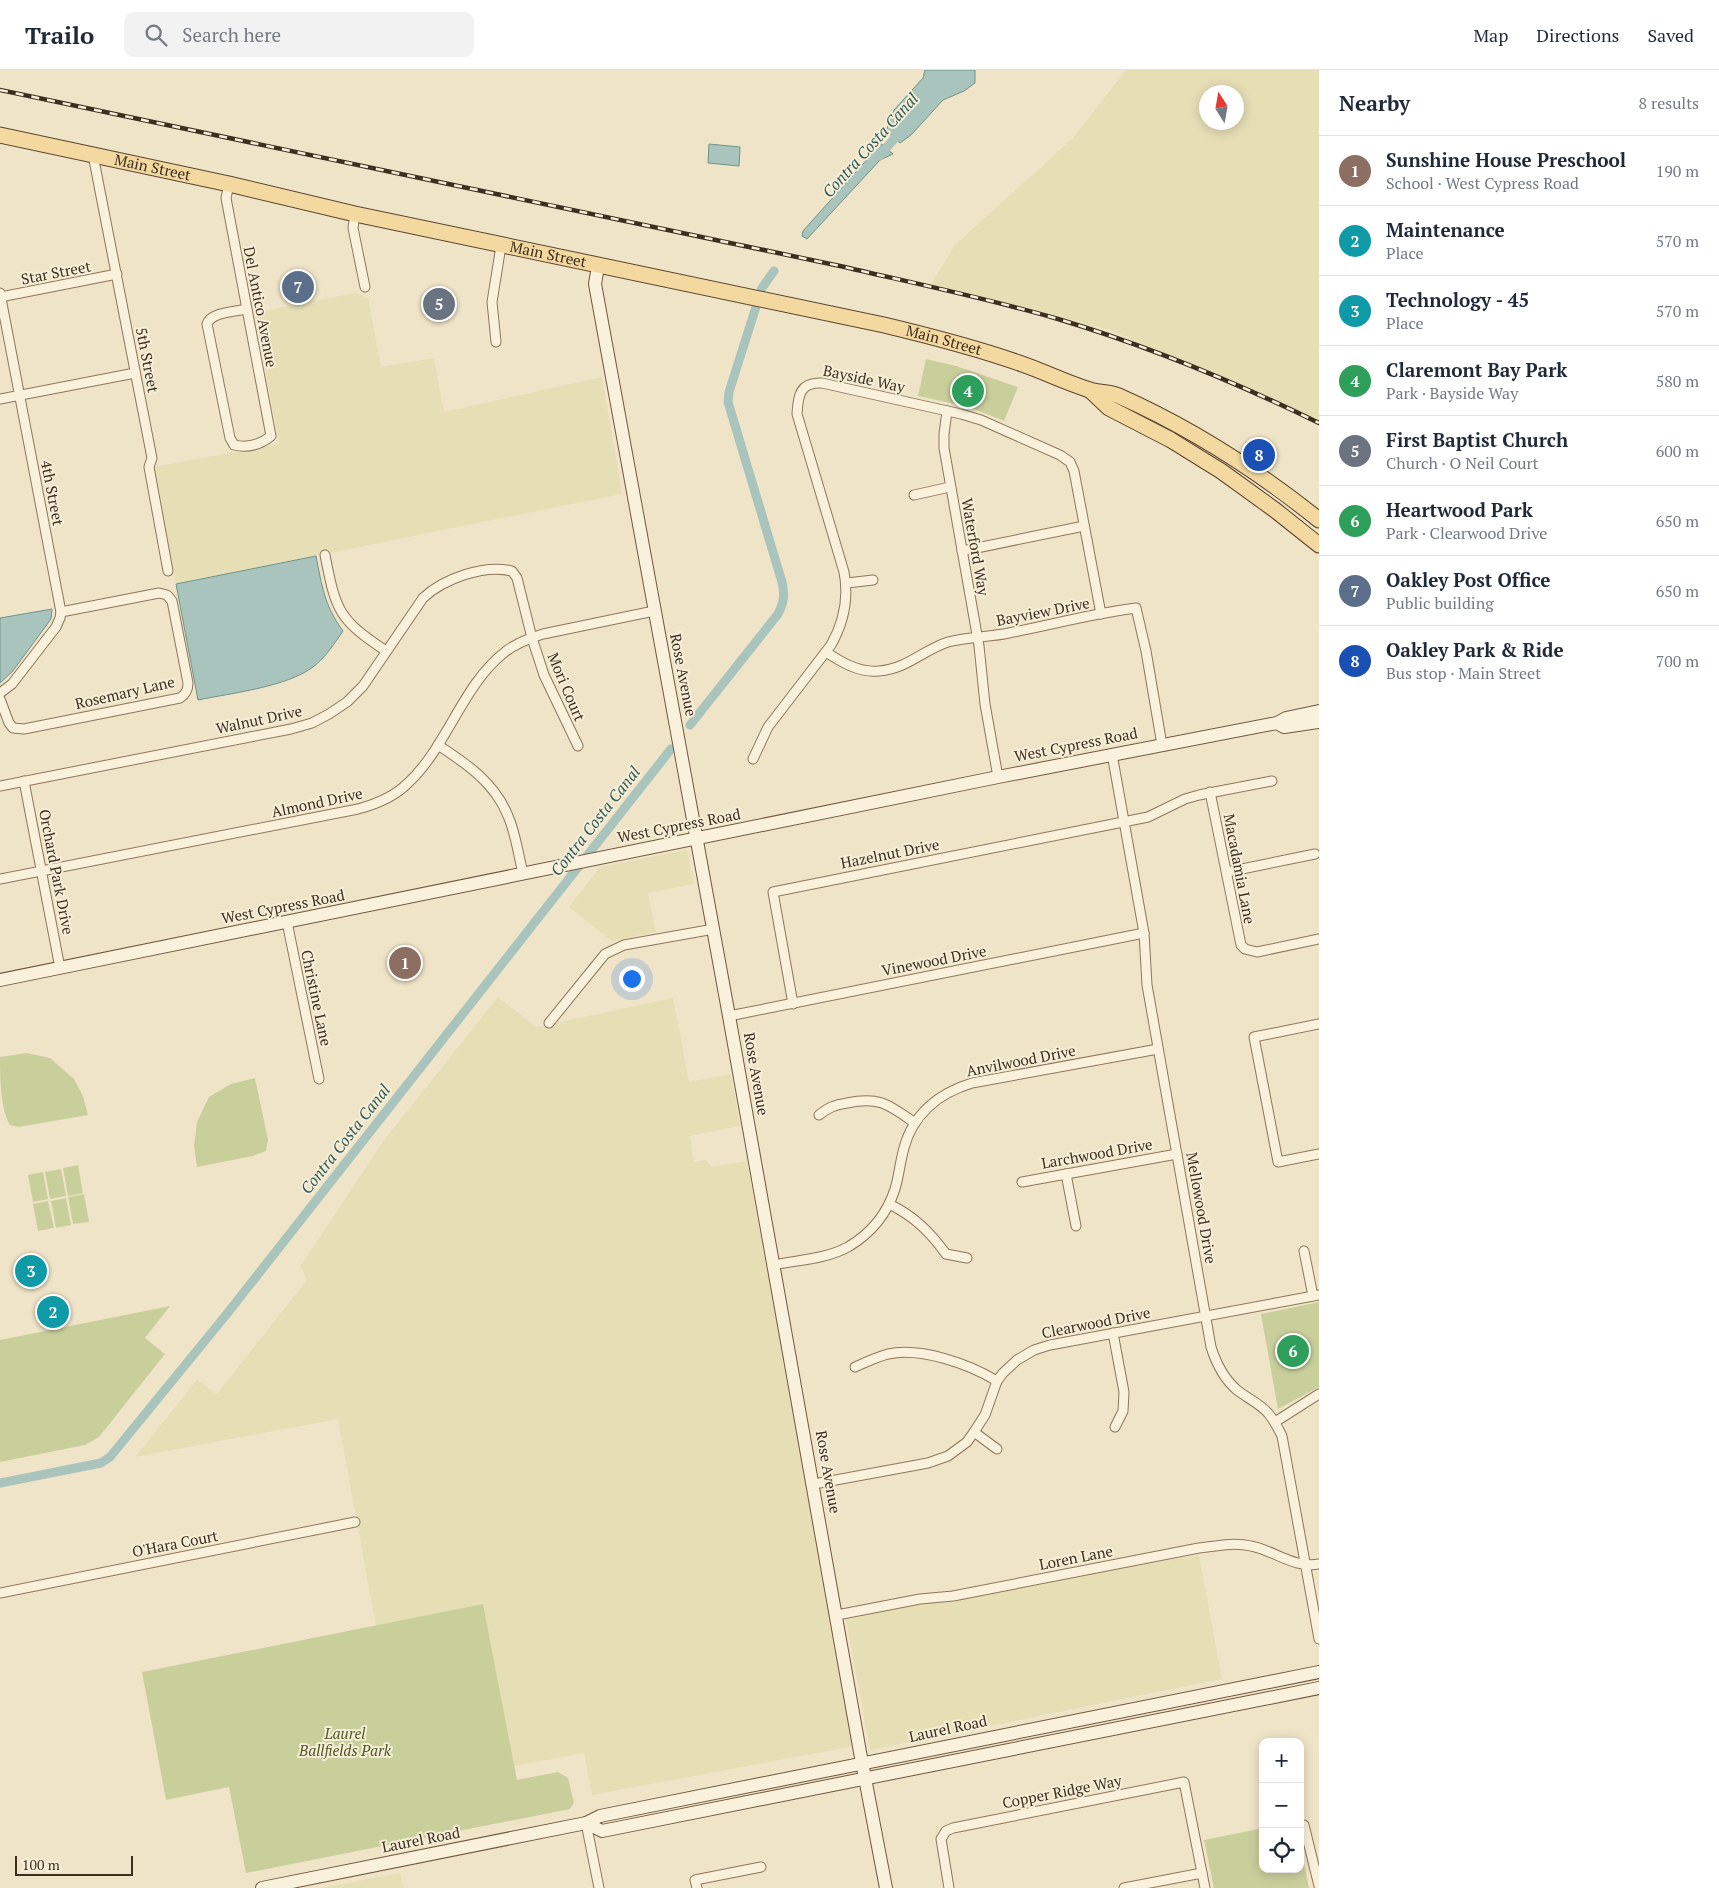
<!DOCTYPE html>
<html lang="en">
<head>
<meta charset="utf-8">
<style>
	body { margin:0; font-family:"PT Serif",serif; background:#f2f2f3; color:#1f2937 }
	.controls { position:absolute; right:15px; bottom:15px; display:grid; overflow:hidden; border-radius:10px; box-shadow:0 2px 12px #0003 }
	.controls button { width:45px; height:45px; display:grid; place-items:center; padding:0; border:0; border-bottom:1px solid #e0e1e3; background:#fff; color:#1f2937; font:25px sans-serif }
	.compass { position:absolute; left:1199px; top:15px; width:45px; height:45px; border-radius:50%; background:#fff; box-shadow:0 2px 12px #0003; rotate:349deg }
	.scale { position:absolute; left:15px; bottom:12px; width:118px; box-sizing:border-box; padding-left:5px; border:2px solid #3d2e20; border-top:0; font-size:14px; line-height:18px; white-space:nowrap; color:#3d2e20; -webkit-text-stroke:4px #f7eed8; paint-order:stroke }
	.you { position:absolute; left:631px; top:908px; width:18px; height:18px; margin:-12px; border:4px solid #fff; border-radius:50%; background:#1a73e8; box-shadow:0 0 0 8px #1a73e833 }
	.badge { display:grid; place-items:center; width:32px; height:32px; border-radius:50%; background:#ea580c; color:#fff; font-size:16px; font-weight:700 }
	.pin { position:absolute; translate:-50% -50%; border:2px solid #fff; box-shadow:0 1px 5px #0006 }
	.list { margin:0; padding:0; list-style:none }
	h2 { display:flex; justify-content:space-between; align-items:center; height:65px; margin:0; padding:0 20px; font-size:21px }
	h2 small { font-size:16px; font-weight:400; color:#747a83 }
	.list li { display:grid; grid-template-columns:32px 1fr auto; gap:15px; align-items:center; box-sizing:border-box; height:70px; padding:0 20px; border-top:1px solid #e0e1e3 }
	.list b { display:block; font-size:19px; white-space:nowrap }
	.list p { margin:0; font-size:16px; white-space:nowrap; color:#747a83 }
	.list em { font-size:16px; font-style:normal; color:#747a83 }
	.icon { flex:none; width:28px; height:28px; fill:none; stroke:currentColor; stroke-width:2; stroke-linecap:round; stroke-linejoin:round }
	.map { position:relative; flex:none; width:1319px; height:1818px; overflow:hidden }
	header { display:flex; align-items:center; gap:30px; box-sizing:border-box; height:70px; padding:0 25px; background:#fff; border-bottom:1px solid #e0e1e3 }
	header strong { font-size:24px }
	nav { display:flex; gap:28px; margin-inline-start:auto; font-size:18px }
	.search { width:350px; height:45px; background:#f2f2f3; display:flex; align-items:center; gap:12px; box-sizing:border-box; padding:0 18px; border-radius:10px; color:#747a83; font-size:19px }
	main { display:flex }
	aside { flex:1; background:#fff }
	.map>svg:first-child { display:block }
	.farmland { fill:#e6deb5; fill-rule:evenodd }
	.green { fill:#c9cf9b }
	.water { fill:#a9c4bc; stroke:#6f938a }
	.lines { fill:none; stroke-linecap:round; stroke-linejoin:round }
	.canal { stroke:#a9c4bc; stroke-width:9 }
	.street-casing { stroke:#8d765c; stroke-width:11 }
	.secondary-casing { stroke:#6f573f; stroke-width:14 }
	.primary-casing { stroke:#5b4430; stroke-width:17 }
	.street { stroke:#faf1dc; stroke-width:9 }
	.secondary { stroke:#faf1dc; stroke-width:12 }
	.primary { stroke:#f3d9a0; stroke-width:15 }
	.rail-casing { stroke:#3d2e20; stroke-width:4.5 }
	.rail { stroke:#f7eed8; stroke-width:2.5; stroke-dasharray:8; stroke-linecap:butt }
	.labels { text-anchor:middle; stroke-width:4; stroke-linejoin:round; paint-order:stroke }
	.street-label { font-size:15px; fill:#3d2e20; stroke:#f7eed8 }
	.park-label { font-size:15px; font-style:italic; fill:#4d5a26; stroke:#f7eed8 }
	.water-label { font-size:16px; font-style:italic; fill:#2f5d5a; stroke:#f7eed8 }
</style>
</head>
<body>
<header>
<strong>Trailo</strong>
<div class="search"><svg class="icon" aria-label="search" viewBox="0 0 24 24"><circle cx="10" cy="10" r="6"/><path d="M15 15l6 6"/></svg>Search here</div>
<nav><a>Map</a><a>Directions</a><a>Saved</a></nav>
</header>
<main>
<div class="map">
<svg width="1319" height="1818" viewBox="0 0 1319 1818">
	<rect width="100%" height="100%" fill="#f0e4c8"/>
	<g class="farmland">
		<path d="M1126,0H1319V356L1263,326L1110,260L931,214L955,175L1073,68ZM1206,22H1236V52H1206Z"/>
		<path d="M355,223L368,228L381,297L434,288L444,342L602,307L622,424L176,514L153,397L279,374L256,250L258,242Z"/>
		<path d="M687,780L694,814L648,823L656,862L612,871L569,837L600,797Z"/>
		<path d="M498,927L536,957L673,928L689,1012L731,1004L740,1056L690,1066L694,1092L706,1090L711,1097L747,1091L855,1676L592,1725L584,1683L514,1696L483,1534L376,1556L338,1349L135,1387L197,1310L217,1324L307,1210L301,1196L385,1069Z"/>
		<path d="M1199,1485L1222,1609L870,1680L846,1548Z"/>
		<path d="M400,1803L403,1818H321Z"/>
	</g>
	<g class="green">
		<path d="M926,289L956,296L1018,317L1004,351L969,337L918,326Z"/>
		<path d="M27,983L50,988L74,1009L83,1026L88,1045L19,1057L10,1055C0,1040 0,1005 0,987Z"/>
		<path d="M255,1008L268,1070L266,1081L253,1086L197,1097L194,1076L197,1052L209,1027L231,1014Z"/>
		<path d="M78,1095L83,1123L68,1126L63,1098Z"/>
		<path d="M61,1099L66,1126L50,1129L45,1102Z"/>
		<path d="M43,1102L48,1129L33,1132L28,1105Z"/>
		<path d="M84,1124L89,1152L73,1154L68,1127Z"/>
		<path d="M66,1128L71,1155L56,1158L51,1131Z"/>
		<path d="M48,1131L54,1158L38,1161L33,1134Z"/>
		<path d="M1319,1232V1317L1278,1339L1261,1244Z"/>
		<path d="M170,1236L145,1268L165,1284L99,1367L85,1375L0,1392V1270Z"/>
		<path d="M483,1534L517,1710L558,1702L568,1708L574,1733L570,1739L246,1803L229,1717L166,1730L142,1602Z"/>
		<path d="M1263,1758V1799H1300V1773L1309,1818H1214L1204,1770Z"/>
	</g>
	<g class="water">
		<path d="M925,0H975V13L964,21L943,30L911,65L900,73L886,61L894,40L923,8Z"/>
		<path d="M877,70L893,84L880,90L807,169L802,166L803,161L871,85Z"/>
		<path d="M709,74L740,77L739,96L708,93Z"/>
		<path d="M316,486C322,516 324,535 343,561C334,574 326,587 313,597C286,617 232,623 198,630L176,514Z"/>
		<path d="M52,539L51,549L12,602L0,613V548Z"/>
	</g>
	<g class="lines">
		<g class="canal">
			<path d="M879,86L902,60"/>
			<path d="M690,655L778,544C784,532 785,525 782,512L728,332L729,322L762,218L774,201"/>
			<path d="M0,1413L101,1393L110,1387L226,1245L671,679"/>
		</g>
		<g class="street-casing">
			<g id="street">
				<path d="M93,85L152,388L149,397L168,501"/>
				<path d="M229,114L226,128L271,366C260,375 247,378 234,375L230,368L207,254C211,242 235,242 246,239"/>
				<path d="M355,144L353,158L365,217"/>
				<path d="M0,223L61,542L60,548L56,557L12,614L0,623"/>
				<path d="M0,227L117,204"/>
				<path d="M496,272L492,232L501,176"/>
				<path d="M0,329L135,303"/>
				<path d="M947,341L944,364V378L979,576L985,634L998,707"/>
				<path d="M914,425L950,417"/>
				<path d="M962,481L1084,456"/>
				<path d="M325,485C336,541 338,549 386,581"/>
				<path d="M847,513L873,510"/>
				<path d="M826,582C841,592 859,603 879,601C907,599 923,580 948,572C968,567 989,567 1009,563C1051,555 1094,543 1136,538L1146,581L1162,675"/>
				<path d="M0,629L9,653L13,658L24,659L180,628C186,624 188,620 188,613L172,531L167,525L159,523L61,542"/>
				<path d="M438,675C467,694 495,713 508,746C516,764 518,784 523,803"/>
				<path d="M1112,684L1144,863L1147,915L1211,1277C1216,1293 1223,1308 1237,1320C1247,1328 1259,1333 1268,1343C1274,1350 1278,1358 1282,1366L1319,1569"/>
				<path d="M753,689L768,657L831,575C844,552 849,528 844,502L797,344C798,325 800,312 822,313L961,344L981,350L1060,385L1070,392L1074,401L1101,544"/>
				<path d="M24,711L60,898"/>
				<path d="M0,716L291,659L312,653L329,644L347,632L363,616L423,528C443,509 484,494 512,501L517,508L532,568L544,605L578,676"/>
				<path d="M1210,722L1241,875L1245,879L1257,882L1319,869"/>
				<path d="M1227,802L1315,784"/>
				<path d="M0,809L358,739C377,734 394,727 408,713C447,677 463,614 505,582C516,573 530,568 543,564L654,541"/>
				<path d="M287,852L319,1009"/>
				<path d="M793,934L773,822L1148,747L1185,729L1199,725L1272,711"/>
				<path d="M729,946L1144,863"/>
				<path d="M549,953L605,884L624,875L714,859"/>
				<path d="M1319,954L1254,967L1278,1092L1319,1084"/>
				<path d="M819,1045C829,1037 835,1035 847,1033C880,1026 889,1035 915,1053"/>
				<path d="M1066,1104L1076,1156"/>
				<path d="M1022,1112L1177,1084"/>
				<path d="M889,1134C914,1146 930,1162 946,1184L967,1188"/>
				<path d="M1304,1181L1313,1226"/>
				<path d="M774,1195C798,1190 826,1189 848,1177C870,1164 887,1144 895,1119C899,1106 900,1092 904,1078C913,1044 939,1023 972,1013L1158,979"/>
				<path d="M1113,1263L1124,1322L1123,1341L1115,1357"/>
				<path d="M855,1297C866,1292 877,1287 888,1284C921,1277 969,1294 997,1311"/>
				<path d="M1275,1352L1319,1324"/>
				<path d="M974,1362L997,1379"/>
				<path d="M814,1414L928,1393L948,1386L967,1372L974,1362L985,1345L997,1311L1003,1303L1017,1290L1034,1280L1050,1275L1319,1225"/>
				<path d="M0,1523L355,1452"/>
				<path d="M837,1545L920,1529L953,1526L1199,1478C1216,1476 1234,1472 1251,1476C1273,1480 1295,1499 1319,1494"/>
				<path d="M586,1753L599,1818"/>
				<path d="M1304,1755L1319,1816"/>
				<path d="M697,1818L695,1810L761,1797"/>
				<path d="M949,1818L941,1769L946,1761L953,1758L1184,1712L1205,1818"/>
				<path d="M1124,1818L1202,1803"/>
			</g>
		</g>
		<g class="secondary-casing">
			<g id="secondary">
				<path d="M598,196L595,214L729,946L860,1682L886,1818"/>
				<path d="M1277,653L1284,657L1319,652"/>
				<path d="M0,910L998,707L1277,653L1286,648L1319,641"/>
				<path d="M586,1753L602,1761L1319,1618"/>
				<path d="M262,1818L586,1753L600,1746L1319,1602"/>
			</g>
		</g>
		<g class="primary-casing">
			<g id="primary">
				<path id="s1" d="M0,65L229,114L355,144L884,255C930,266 977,278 1022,294C1045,302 1067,313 1090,320C1099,323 1110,322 1119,326C1191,358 1258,401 1319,450"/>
				<path d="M1091,321L1109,338L1171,370L1221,401L1275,440L1319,475"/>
			</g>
		</g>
		<use href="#street" class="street"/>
		<use href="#secondary" class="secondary"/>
		<use href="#primary" class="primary"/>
		<g class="rail-casing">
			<path id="rail" d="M0,20L840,196C913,213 986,228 1058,249C1148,276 1235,312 1319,353"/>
		</g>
		<use href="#rail" class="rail"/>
	</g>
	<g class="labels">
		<g class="street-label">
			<text dy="5" stroke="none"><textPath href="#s1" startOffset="156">Main Street</textPath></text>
			<text dy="5" stroke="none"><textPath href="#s1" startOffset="561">Main Street</textPath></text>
			<text transform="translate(56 203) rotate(-11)" y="5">Star Street</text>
			<text transform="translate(260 237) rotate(79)" y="5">Del Antico Avenue</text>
			<text dy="5" stroke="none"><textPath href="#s1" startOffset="966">Main Street</textPath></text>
			<text transform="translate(147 290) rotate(79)" y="5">5th Street</text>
			<text transform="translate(864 309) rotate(12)" y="5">Bayside Way</text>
			<text transform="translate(52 423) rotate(79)" y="5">4th Street</text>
			<text transform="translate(975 477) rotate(80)" y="5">Waterford Way</text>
			<text transform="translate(1043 542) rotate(-11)" y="5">Bayview Drive</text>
			<text transform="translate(683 605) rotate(79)" y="5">Rose Avenue</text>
			<text transform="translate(566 617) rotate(67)" y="5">Mori Court</text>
			<text transform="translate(125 623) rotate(-13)" y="5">Rosemary Lane</text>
			<text transform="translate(259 650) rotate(-12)" y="5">Walnut Drive</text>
			<text transform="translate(1076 675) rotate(-11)" y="5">West Cypress Road</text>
			<text transform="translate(317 733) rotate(-12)" y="5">Almond Drive</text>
			<text transform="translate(679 756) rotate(-11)" y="5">West Cypress Road</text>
			<text transform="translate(890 784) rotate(-11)" y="5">Hazelnut Drive</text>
			<text transform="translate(1239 799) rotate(79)" y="5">Macadamia Lane</text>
			<text transform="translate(56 802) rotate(79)" y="5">Orchard Park Drive</text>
			<text transform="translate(283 837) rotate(-11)" y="5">West Cypress Road</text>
			<text transform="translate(934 891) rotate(-11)" y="5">Vinewood Drive</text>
			<text transform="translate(316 928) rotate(78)" y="5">Christine Lane</text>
			<text transform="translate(1021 991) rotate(-11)" y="5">Anvilwood Drive</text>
			<text transform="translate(756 1004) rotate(80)" y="5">Rose Avenue</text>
			<text transform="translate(1097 1084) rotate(-10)" y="5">Larchwood Drive</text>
			<text transform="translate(1201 1138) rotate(80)" y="5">Mellowood Drive</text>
			<text transform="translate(1096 1253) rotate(-11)" y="5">Clearwood Drive</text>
			<text transform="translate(828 1402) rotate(80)" y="5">Rose Avenue</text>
			<text transform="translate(175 1474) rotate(-11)" y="5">O'Hara Court</text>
			<text transform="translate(1076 1488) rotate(-11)" y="5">Loren Lane</text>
			<text transform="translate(948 1659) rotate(-12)" y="5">Laurel Road</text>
			<text transform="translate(1062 1722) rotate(-11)" y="5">Copper Ridge Way</text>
			<text transform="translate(421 1770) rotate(-11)" y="5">Laurel Road</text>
		</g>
		<g class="park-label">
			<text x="345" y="1669">Laurel<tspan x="345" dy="17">Ballfields Park</tspan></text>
		</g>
		<g class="water-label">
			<text transform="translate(870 75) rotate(-48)" y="6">Contra Costa Canal</text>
			<text transform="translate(595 751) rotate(-52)" y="6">Contra Costa Canal</text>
			<text transform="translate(345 1069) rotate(-52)" y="6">Contra Costa Canal</text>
		</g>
	</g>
</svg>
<div class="controls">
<button>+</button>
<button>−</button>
<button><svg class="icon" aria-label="locate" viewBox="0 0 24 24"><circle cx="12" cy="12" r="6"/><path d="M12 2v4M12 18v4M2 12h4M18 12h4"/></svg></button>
</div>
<svg class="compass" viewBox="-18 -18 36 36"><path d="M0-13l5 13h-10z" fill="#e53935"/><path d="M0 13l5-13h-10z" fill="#747a83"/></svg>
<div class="scale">100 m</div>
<div class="you"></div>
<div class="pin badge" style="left:405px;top:893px;background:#8d6e63">1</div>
<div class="pin badge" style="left:53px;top:1242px;background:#0f9aa8">2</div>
<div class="pin badge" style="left:31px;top:1201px;background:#0f9aa8">3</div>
<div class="pin badge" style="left:968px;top:321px;background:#2e9e5b">4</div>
<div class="pin badge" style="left:439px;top:234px;background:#6b7280">5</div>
<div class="pin badge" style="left:1293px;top:1281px;background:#2e9e5b">6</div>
<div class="pin badge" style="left:298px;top:217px;background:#5c6f8a">7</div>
<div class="pin badge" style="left:1259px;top:385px;background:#1a4fb4">8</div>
</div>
<aside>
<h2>Nearby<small>8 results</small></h2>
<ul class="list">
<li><span class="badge" style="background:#8d6e63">1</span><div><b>Sunshine House Preschool</b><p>School · West Cypress Road</p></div><em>190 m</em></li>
<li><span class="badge" style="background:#0f9aa8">2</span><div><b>Maintenance</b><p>Place</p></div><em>570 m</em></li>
<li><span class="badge" style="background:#0f9aa8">3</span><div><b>Technology - 45</b><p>Place</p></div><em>570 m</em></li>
<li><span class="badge" style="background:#2e9e5b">4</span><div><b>Claremont Bay Park</b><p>Park · Bayside Way</p></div><em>580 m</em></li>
<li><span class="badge" style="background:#6b7280">5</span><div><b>First Baptist Church</b><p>Church · O Neil Court</p></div><em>600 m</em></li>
<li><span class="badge" style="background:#2e9e5b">6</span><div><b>Heartwood Park</b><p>Park · Clearwood Drive</p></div><em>650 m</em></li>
<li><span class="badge" style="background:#5c6f8a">7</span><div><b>Oakley Post Office</b><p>Public building</p></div><em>650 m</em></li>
<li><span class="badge" style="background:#1a4fb4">8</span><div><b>Oakley Park &amp; Ride</b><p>Bus stop · Main Street</p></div><em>700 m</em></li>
</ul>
</aside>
</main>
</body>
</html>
